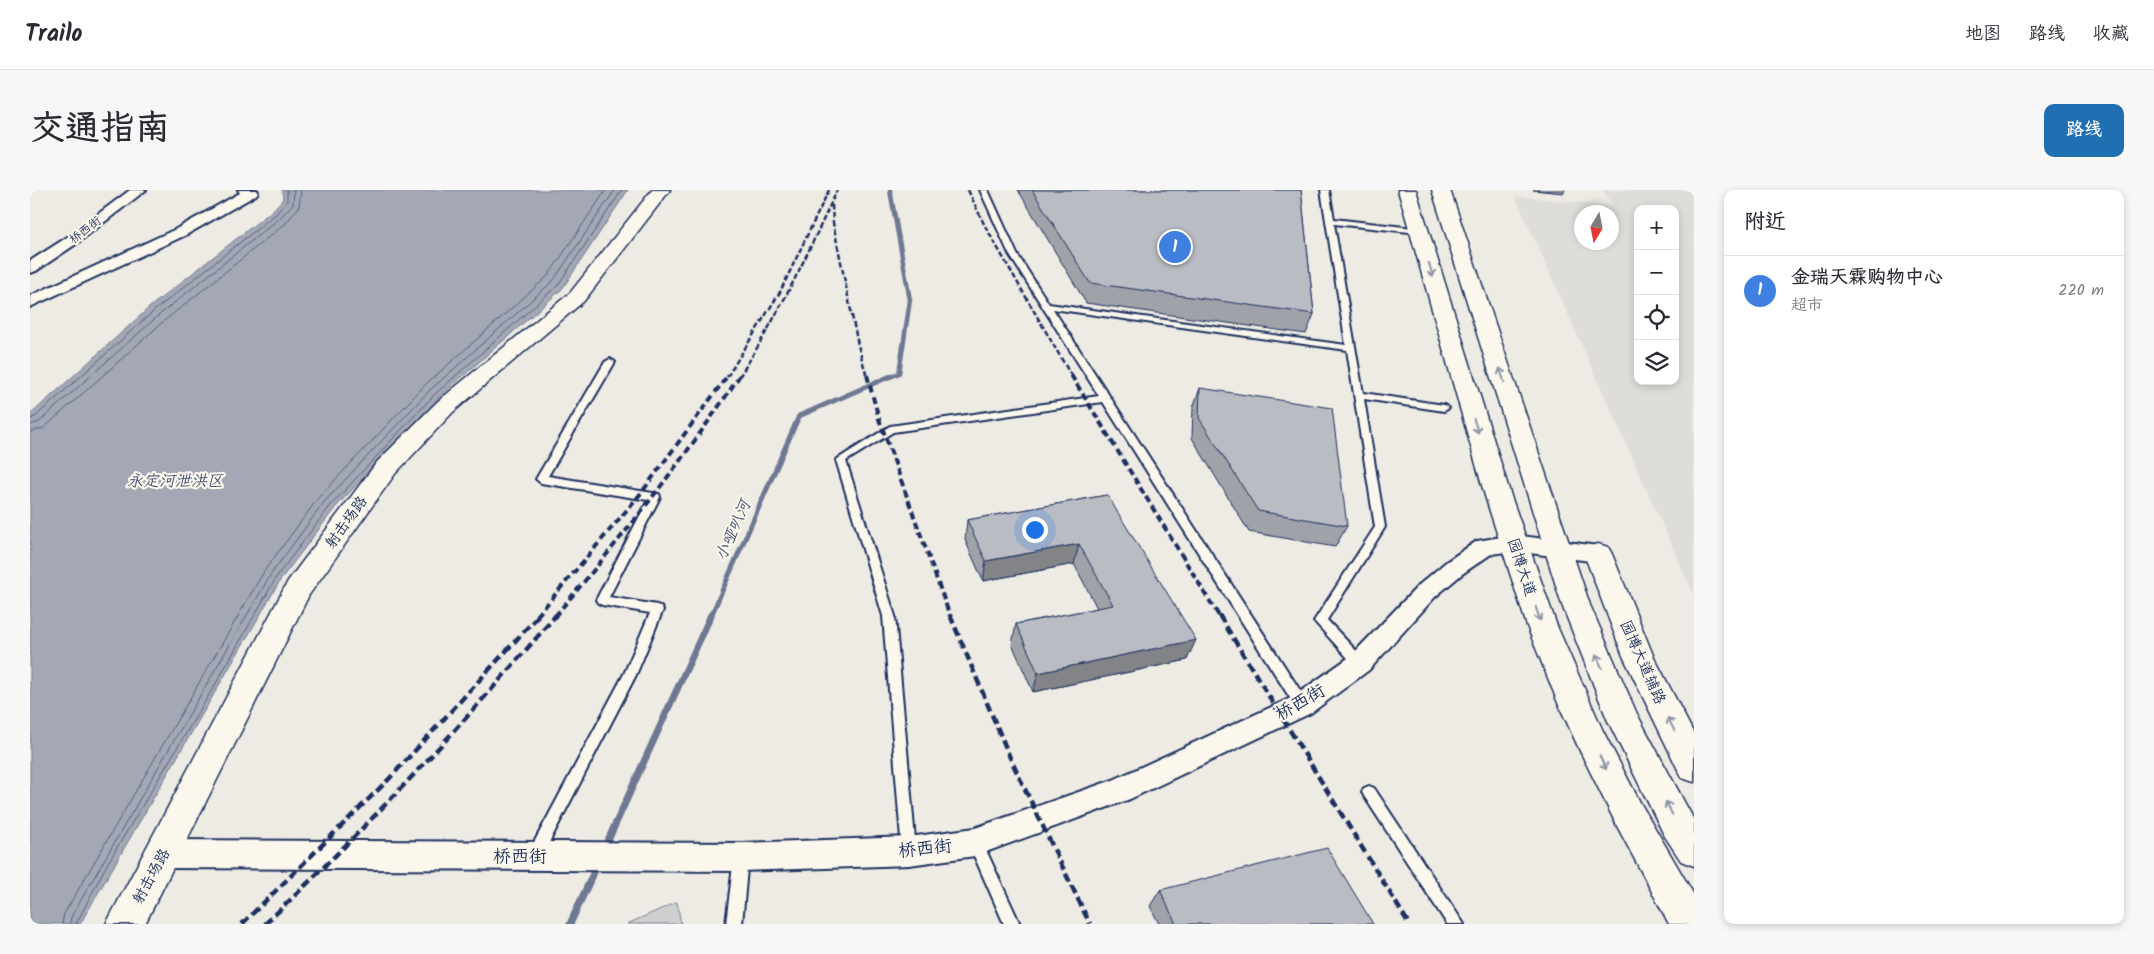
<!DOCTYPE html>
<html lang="zh">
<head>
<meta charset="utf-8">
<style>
	body { margin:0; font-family:Kalam,"LXGW WenKai TC",sans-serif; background:#f7f7f7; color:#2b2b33 }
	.controls { position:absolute; right:15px; top:15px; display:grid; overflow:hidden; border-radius:10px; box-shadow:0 2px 8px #0003 }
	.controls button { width:45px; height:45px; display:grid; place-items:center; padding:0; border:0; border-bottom:1px solid #e1e1e2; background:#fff; color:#2b2b33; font:25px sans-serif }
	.compass { position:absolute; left:1544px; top:15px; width:45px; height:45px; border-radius:50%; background:#fff; box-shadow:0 2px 8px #0003; rotate:190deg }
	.you { position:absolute; left:1004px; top:339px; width:18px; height:18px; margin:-12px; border:4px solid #fff; border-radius:50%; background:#1a73e8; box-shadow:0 0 0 8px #1a73e833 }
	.badge { display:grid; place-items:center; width:32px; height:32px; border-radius:50%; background:#1f6fb2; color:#fff; font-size:16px; font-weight:700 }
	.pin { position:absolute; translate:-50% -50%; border:2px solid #fff; box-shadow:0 1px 5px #0006 }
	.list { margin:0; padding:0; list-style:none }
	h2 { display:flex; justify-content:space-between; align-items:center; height:65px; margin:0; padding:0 20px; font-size:21px }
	h2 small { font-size:16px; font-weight:400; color:#7c7c81 }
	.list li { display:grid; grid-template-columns:32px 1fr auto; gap:15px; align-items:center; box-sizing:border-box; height:70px; padding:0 20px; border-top:1px solid #e1e1e2 }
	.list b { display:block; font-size:19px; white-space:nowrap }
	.list p { margin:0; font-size:16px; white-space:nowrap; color:#7c7c81 }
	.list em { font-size:16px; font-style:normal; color:#7c7c81 }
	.icon { flex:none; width:28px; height:28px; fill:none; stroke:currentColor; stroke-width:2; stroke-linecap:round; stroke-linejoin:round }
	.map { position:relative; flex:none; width:1664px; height:734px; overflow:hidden; border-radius:10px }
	header { display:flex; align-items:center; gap:30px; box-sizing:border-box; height:70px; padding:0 25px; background:#fff; border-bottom:1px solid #e1e1e2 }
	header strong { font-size:24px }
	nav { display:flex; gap:28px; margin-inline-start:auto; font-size:18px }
	.intro { display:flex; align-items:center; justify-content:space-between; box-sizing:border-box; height:120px; padding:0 30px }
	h1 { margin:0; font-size:35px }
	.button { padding:12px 22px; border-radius:10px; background:#1f6fb2; color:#fff; font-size:18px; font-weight:700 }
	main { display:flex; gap:30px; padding:0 30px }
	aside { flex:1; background:#fff; border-radius:10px; box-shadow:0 2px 8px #0003 }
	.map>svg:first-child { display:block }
	.built { fill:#deddda; fill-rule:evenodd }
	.green { fill:#cecfcf; stroke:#747f96 }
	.water { fill:#a3a8b4; stroke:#6d7892 }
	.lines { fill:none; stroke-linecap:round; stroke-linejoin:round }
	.shore { stroke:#515f80; stroke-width:1 }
	.stream-far2 { stroke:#6d7892; stroke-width:4.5 }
	.stream-far1 { stroke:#6d7892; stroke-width:5 }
	.stream { stroke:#6d7892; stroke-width:7 }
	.service-casing { stroke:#1b2f5e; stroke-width:4 }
	.minor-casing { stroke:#1b2f5e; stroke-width:4 }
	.tertiary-casing { stroke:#1b2f5e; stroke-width:3 }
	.primary-casing { stroke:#1b2f5e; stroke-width:3 }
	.service { fill:#fbf7ec; fill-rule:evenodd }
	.minor { fill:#fbf7ec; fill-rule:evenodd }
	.tertiary { fill:#fbf7ec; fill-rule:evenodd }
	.primary { fill:#fbf7ec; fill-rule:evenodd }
	.rail-far2 { stroke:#1b2f5e; stroke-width:2.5; stroke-dasharray:5.5 2.5; stroke-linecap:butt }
	.rail-far1 { stroke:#1b2f5e; stroke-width:4; stroke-dasharray:7 4; stroke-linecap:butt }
	.rail { stroke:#1b2f5e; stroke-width:4.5; stroke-dasharray:9 4.5; stroke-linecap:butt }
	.wall { fill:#9fa2a8; stroke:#1b2f5e }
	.shaded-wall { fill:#828488; stroke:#1b2f5e }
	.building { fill:#b9bcc3; stroke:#1b2f5e }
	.oneway { stroke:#8b93a5 }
	.labels { text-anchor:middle; stroke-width:4.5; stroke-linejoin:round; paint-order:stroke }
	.far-street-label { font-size:12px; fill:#1b2f5e; stroke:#fbf7ec }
	.street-label { font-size:15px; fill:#1b2f5e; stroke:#fbf7ec }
	.water-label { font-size:16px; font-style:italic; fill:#445378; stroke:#fbf7ec }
	.near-street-label { font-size:18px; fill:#1b2f5e; stroke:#fbf7ec }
</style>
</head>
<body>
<header>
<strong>Trailo</strong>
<nav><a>地图</a><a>路线</a><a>收藏</a></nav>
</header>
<div class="intro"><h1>交通指南</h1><a class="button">路线</a></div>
<main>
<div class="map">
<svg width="1664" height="734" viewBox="0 0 1664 734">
	<rect width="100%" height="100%" fill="#eeebe4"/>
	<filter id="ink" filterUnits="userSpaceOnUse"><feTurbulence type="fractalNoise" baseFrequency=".02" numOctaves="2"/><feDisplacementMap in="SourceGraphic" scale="10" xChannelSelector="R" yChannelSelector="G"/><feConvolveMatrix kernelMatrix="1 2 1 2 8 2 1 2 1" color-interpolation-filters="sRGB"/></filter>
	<g filter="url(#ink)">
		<path class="built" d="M1573,0H1664V405L1485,6L1583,16ZM1608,19H1645V191H1608ZM1552,22H1582V52H1552Z"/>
		<path class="green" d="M647,712L651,734H597Z"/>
		<path class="water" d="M252,0H598L532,99L407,209L305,318L251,389L50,734H0V225L121,116L243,20L253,9Z"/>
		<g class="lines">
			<g class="shore">
				<path d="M0,229L5,227L125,120L246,24L257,11V0"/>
				<path d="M0,235L9,232L129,125L250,28L263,14L264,0"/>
				<path d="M0,242L14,238L134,131L255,34L269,17L271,0"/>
				<path d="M32,734L34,724L235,380L289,307L394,196L518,86L576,0"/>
				<path d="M40,734L41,727L241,384L295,311L399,201L523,91L585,0"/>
				<path d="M46,734L76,676L185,495L247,386L301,315L403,206L528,95L592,0"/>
			</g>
			<path class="stream-far2" d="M860,0L880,110L869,183L860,187"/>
			<path class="stream-far1" d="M681,426L769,226L863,185"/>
			<g class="stream">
				<path d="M574,659L681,425"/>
				<path d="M540,734L567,675"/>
			</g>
			<g class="service-casing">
				<g id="service">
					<path d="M950,0H958L987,64L1019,114L1316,155L1291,0H1299L1304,29L1392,39V43H1389L1304,34L1333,203L1414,215L1419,218L1414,221L1334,209L1355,337L1297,430L1334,469L1336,473L1334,477L1330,478L1326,477L1284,431L1345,337L1317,160L1023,119L1277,511L1278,515L1277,519L1272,520L1267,519L1073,212L863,242L816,271L865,426L886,661L884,666L879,668L874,666L872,661L853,426L806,270L860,236L1069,206L979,64Z"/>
					<path d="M580,169L585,172L518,286L629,304L630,307L579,407L627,415L631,417L633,420L606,485L510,670L505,672L500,670L498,665L500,660L594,484L620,423L572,415L568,413L566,410L618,310L511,293L506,289L575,172Z"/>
					<path d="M1339,596L1344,598L1434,734H1417L1334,606L1332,602L1334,598Z"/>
					<path d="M945,645L950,647L990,734H974L938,652L940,647Z"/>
					<path d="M711,660L716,662L718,667L712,734H696L704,667L706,662Z"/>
				</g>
			</g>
			<g class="minor-casing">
				<g id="minor">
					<path d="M100,0H116L46,54L6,81L0,83V71L36,48Z"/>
					<path d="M208,0H227L228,2L226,5L156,45L0,117V106L146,39L210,3Z"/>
					<path d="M1484,345L1568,356L1576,358L1579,364L1576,370L1568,372L1484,361L1461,364L1432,384L1405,407L1339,480L1281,523L1100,609L945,666L879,675L711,681L133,678L123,674L118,664L123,654L133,650L711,653L879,647L945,638L1083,590L1263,507L1321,466L1389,395L1416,372L1447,351Z"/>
				</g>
			</g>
			<g class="tertiary-casing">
				<g id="tertiary">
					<path d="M622,0H640L554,111L423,222L365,284L279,405L115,734H76L258,391L347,272L407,212L540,103Z"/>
					<path d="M1568,354L1578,357L1582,364L1623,465L1664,544V592L1652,588L1593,466L1554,364L1558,357Z"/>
				</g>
			</g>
			<g class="primary-casing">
				<g id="primary">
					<path d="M1368,0H1386L1481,306L1527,436L1573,541L1611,614L1664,705V734H1639L1587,636L1550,561L1528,513L1497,436L1455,306Z"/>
					<path d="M1402,0H1420L1560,415L1607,524L1664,630V676L1651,671L1634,645L1577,529L1532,415Z"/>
				</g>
			</g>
			<use href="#service" class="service"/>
			<use href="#minor" class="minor"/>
			<use href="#tertiary" class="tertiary"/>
			<use href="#primary" class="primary"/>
			<g class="rail-far2">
				<path d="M938,0L955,36L1042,187"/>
				<path d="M802,15L803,33L828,155L837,187"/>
				<path d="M697,187L750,102L799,0"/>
				<path d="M709,187C747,128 778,64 807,0"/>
			</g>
			<g class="rail-far1">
				<path d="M837,185L849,229L920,426"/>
				<path d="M1041,185L1189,426"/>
				<path d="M507,426L612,302L698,185"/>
				<path d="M525,426C591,349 654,270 710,185"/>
			</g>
			<g class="rail">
				<path d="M920,425L981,570L1060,734"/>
				<path d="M1189,425L1379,734"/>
				<path d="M212,734L359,589L509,425"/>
				<path d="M235,734C338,637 434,533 526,425"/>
			</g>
		</g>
		<g class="wall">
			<path d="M988,0H1271L1284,124L1276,144L1056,113Z"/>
			<path d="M1503,0H1535L1533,3Z"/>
			<path d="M1170,198L1317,336L1305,357L1219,342L1162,248L1163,218Z"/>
			<path d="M1077,305L1157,470L1003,502L982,454L986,434L1067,418L1044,374L953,391L935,350L937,330Z"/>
			<path d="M1130,700L1343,734H1129L1120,716Z"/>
		</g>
		<g class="shaded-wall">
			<path d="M1049,354L1044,374L953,391L956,371Z"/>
			<path d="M1166,450L1157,470L1003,502L1008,483Z"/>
		</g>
		<g class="building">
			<path d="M1002,0H1271L1284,124L1060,93Z"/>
			<path d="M1170,198L1302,218L1317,336L1228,321L1169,228Z"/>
			<path d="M1077,305L1166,450L1008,483L986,434L1083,415L1049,354L956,371L937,330Z"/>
			<path d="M1297,658L1343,734H1146L1130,700Z"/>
		</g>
		<defs><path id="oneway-shaft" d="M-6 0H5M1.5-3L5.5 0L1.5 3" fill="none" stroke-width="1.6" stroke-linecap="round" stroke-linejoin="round" transform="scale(1.25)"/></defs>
		<g class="oneway">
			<use href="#oneway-shaft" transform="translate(1401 80) rotate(73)"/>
			<use href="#oneway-shaft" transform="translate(1472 185) rotate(-108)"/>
			<use href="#oneway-shaft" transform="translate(1446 236) rotate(72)"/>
			<use href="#oneway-shaft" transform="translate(1508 424) rotate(72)"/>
			<use href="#oneway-shaft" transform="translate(1569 471) rotate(-113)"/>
			<use href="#oneway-shaft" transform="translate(1641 534) rotate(-117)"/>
			<use href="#oneway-shaft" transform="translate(1573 573) rotate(64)"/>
			<use href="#oneway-shaft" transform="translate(1639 618) rotate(-117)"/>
		</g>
	</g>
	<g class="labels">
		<g class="far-street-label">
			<text transform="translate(55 40) rotate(-37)" y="4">桥西街</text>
		</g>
		<g class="street-label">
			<text transform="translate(316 332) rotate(-54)" y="5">射击场路</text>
			<text transform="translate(1492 377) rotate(72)" y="5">园博大道</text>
			<text transform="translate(1613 472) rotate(66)" y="5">园博大道辅路</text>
			<text transform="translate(121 686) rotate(-61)" y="5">射击场路</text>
		</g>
		<g class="water-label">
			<text x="145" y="296">永定河泄洪区</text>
			<text transform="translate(702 340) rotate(-66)" y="6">小哑叭河</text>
		</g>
		<g class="near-street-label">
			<text transform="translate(1270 512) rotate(-30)" y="6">桥西街</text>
			<text transform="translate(895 658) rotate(-6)" y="6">桥西街</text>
			<text x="490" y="672">桥西街</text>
		</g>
	</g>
</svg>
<div class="controls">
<button>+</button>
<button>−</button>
<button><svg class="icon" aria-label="locate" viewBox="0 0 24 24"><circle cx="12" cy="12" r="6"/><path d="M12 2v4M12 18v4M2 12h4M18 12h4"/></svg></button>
<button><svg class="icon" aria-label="layers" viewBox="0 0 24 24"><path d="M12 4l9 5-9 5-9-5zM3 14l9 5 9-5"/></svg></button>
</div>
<svg class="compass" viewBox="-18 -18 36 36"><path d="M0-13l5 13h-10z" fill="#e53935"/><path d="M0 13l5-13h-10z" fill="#7c7c81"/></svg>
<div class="you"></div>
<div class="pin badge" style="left:1145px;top:57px;background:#3f7fe0">1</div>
</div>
<aside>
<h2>附近<small></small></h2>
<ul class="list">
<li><span class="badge" style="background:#3f7fe0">1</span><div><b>金瑞天霖购物中心</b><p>超市</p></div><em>220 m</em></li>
</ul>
</aside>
</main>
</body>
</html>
